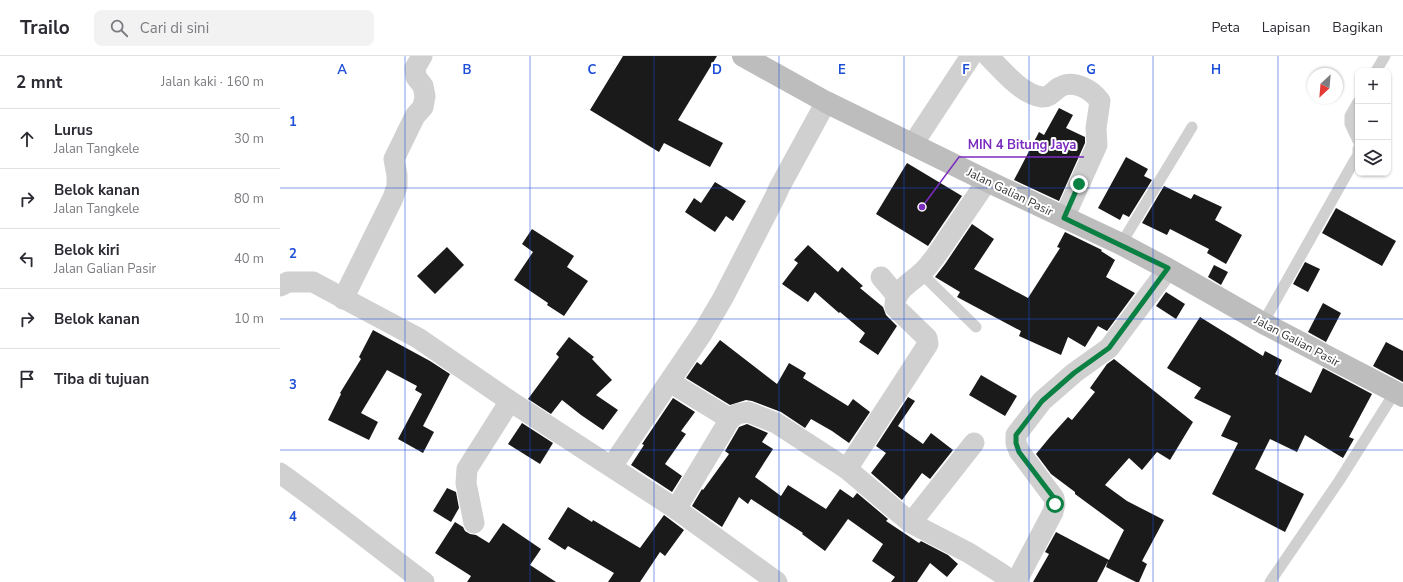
<!DOCTYPE html>
<html lang="id">
<head>
<meta charset="utf-8">
<style>
	body { margin:0; font-family:"Nunito Sans",sans-serif; background:#f2f2f3; color:#2b2b33 }
	.controls { position:absolute; right:12px; top:12px; display:grid; overflow:hidden; border-radius:8px; box-shadow:0 1px 3px #0004 }
	.controls button { width:36px; height:36px; display:grid; place-items:center; padding:0; border:0; border-bottom:1px solid #e1e1e2; background:#fff; color:#2b2b33; font:20px sans-serif }
	.compass { position:absolute; left:1027px; top:12px; width:36px; height:36px; border-radius:50%; background:#fff; box-shadow:0 1px 3px #0004; rotate:206deg }
	.stop { position:absolute; width:12px; height:12px; margin:-9px; border:3px solid #0b8043; border-radius:50%; background:#fff }
	.stop.end { background:#0b8043; border-color:#fff; box-shadow:0 1px 4px #0008 }
	.list { margin:0; padding:0; list-style:none }
	h2 { display:flex; justify-content:space-between; align-items:center; height:52px; margin:0; padding:0 16px; font-size:17px }
	h2 small { font-size:13px; font-weight:400; color:#7c7c81 }
	.list li { display:grid; grid-template-columns:26px 1fr auto; gap:12px; align-items:center; box-sizing:border-box; height:60px; padding:0 16px; border-top:1px solid #e1e1e2 }
	.list b { display:block; font-size:15px; white-space:nowrap }
	.list p { margin:0; font-size:13px; white-space:nowrap; color:#7c7c81 }
	.list em { font-size:13px; font-style:normal; color:#7c7c81 }
	.icon { flex:none; width:22px; height:22px; fill:none; stroke:currentColor; stroke-width:2; stroke-linecap:round; stroke-linejoin:round }
	.map { position:relative; flex:none; width:1123px; height:526px; overflow:hidden }
	header { display:flex; align-items:center; gap:24px; box-sizing:border-box; height:56px; padding:0 20px; background:#fff; border-bottom:1px solid #e1e1e2 }
	header strong { font-size:19px }
	nav { display:flex; gap:22px; margin-inline-start:auto; font-size:14px }
	.search { width:280px; height:36px; background:#f2f2f3; display:flex; align-items:center; gap:10px; box-sizing:border-box; padding:0 14px; border-radius:8px; color:#7c7c81; font-size:15px }
	main { display:flex }
	aside { flex:1; background:#fff }
	.map>svg:first-child { display:block }
	.building { fill:#1a1a1a }
	.lines { fill:none; stroke-linecap:round; stroke-linejoin:round }
	.lane { stroke:#d0d0d0; stroke-width:11 }
	.street { stroke:#d0d0d0; stroke-width:21 }
	.secondary { stroke:#bdbdbd; stroke-width:22 }
	.route { stroke:#0b8043; stroke-width:5 }
	.grid { fill:none; stroke:#1d4ed8; stroke-width:1; stroke-opacity:0.55 }
	.labels { text-anchor:middle; stroke-width:4; stroke-linejoin:round; paint-order:stroke }
	.street-label { font-size:12px; fill:#333; stroke:#fff }
	.grid-label { font-size:13px; text-anchor:middle; font-weight:bold; fill:#1d4ed8; stroke:#fff; stroke-width:4; stroke-linejoin:round; paint-order:stroke }
	.leader { fill:none; stroke:#7b2cbf; stroke-width:1.5 }
	.callout-dot { fill:#7b2cbf; stroke:#fff; stroke-width:1.5 }
	.callout-label { font-size:13px; text-anchor:middle; font-weight:bold; fill:#7b2cbf; stroke:#fff; stroke-width:4; stroke-linejoin:round; paint-order:stroke }
</style>
</head>
<body>
<header>
<strong>Trailo</strong>
<div class="search"><svg class="icon" aria-label="search" viewBox="0 0 24 24"><circle cx="10" cy="10" r="6"/><path d="M15 15l6 6"/></svg>Cari di sini</div>
<nav><a>Peta</a><a>Lapisan</a><a>Bagikan</a></nav>
</header>
<main>
<aside>
<h2>2 mnt<small>Jalan kaki · 160 m</small></h2>
<ul class="list">
<li><svg class="icon" aria-label="ahead" viewBox="0 0 24 24"><path d="M12 20V5M6 11l6-6 6 6"/></svg><div><b>Lurus</b><p>Jalan Tangkele</p></div><em>30 m</em></li>
<li><svg class="icon" aria-label="right" viewBox="0 0 24 24"><path d="M7 20v-9h11M14 6l5 5-5 5"/></svg><div><b>Belok kanan</b><p>Jalan Tangkele</p></div><em>80 m</em></li>
<li><svg class="icon" aria-label="left" viewBox="0 0 24 24"><path d="M17 20v-9H6M10 6l-5 5 5 5"/></svg><div><b>Belok kiri</b><p>Jalan Galian Pasir</p></div><em>40 m</em></li>
<li><svg class="icon" aria-label="right" viewBox="0 0 24 24"><path d="M7 20v-9h11M14 6l5 5-5 5"/></svg><div><b>Belok kanan</b></div><em>10 m</em></li>
<li><svg class="icon" aria-label="arrive" viewBox="0 0 24 24"><path d="M6 21V4h12l-3 4 3 4H6"/></svg><div><b>Tiba di tujuan</b></div></li>
</ul>
</aside>
<div class="map">
<svg width="1123" height="526" viewBox="0 0 1123 526">
	<rect width="100%" height="100%" fill="#fff"/>
	<g class="building">
		<path d="M343,0H437L398,64L443,87L430,111L384,87L379,96L310,54Z"/>
		<path d="M779,52L793,59L786,72L805,81V87L779,145L734,124L759,76L764,79Z"/>
		<path d="M846,101L868,113L864,120L872,124L849,161L843,158L840,164L818,152Z"/>
		<path d="M627,107L682,140L648,190L596,158Z"/>
		<path d="M435,126L466,145L453,165L446,160L435,176L405,156L414,142L421,147Z"/>
		<path d="M884,130L911,143L914,138L942,151L935,164L962,179L946,208L927,197L929,193L890,173L887,179L862,167Z"/>
		<path d="M1056,152L1116,185L1102,210L1042,177Z"/>
		<path d="M692,168L714,183L694,213L748,242L780,192L777,191L785,176L822,194L821,195L835,204L826,221L855,237L827,275L818,270L805,291L788,281L781,299L739,280L741,275L677,241L680,236L655,221L665,208Z"/>
		<path d="M252,173L294,200L287,211L308,225L284,260L267,249L268,247L234,224L253,196L242,188Z"/>
		<path d="M528,189L558,216L562,211L583,230L580,232L603,251L606,259L617,270L598,299L579,286L585,277L560,256L559,257L535,236L528,246L502,228L518,207L514,204Z"/>
		<path d="M167,191L184,209L155,238L137,220Z"/>
		<path d="M1025,206L1040,213L1028,236L1013,228Z"/>
		<path d="M934,209L948,216L941,229L928,221Z"/>
		<path d="M886,236L905,248L896,263L876,250Z"/>
		<path d="M1043,247L1061,257L1046,286L1028,276Z"/>
		<path d="M920,261L983,300L985,295L1002,304L995,318L1031,337L1043,312L1092,338L1069,381L1074,383L1063,402L1025,379L1017,396L990,383L975,413L1024,438L1005,476L932,438L958,387L941,380L951,360L914,342L921,332L887,312Z"/>
		<path d="M93,274L150,305L170,318L143,370L154,376L143,397L118,383L142,338L135,334L137,330L107,314L81,357L98,366L89,384L48,364L61,338L60,337L81,303L79,301Z"/>
		<path d="M289,281L314,301L312,303L332,324L316,339L338,354L323,374L301,359L282,344L271,358L248,343L279,301L276,298Z"/>
		<path d="M440,284L497,328L509,307L526,317L523,322L568,350L573,343L590,356L569,387L552,375L531,363L525,372L501,356L472,345L466,344L450,349L406,322L417,306L421,309Z"/>
		<path d="M1106,286L1123,295V326L1093,310Z"/>
		<path d="M834,303L913,366L890,404L877,396L862,414L849,402L825,429L847,445L884,464L862,505L867,508L859,526H856L826,511L828,505L817,526H753L769,498L765,496L776,476L829,504L844,474L795,438V436L771,418L756,398L770,381L788,361L792,364L815,336L810,332L827,308Z"/>
		<path d="M701,319L737,340L725,360L689,339Z"/>
		<path d="M628,341L635,345L618,370L643,388L651,377L673,394L650,423L642,417L622,444L591,417L606,397L596,390Z"/>
		<path d="M393,342L415,356L401,375L406,378L385,408L402,420L392,436L351,409L364,389L362,388Z"/>
		<path d="M242,367L273,387L260,408L228,388Z"/>
		<path d="M467,368L488,377L482,386L493,393L475,421L501,440L508,429L546,453L560,433L573,442L577,437L608,463L606,465L639,487L641,485L668,499L678,508L667,521L650,507L637,526H611L615,521L592,505L603,488L568,463L545,495L522,478L523,477L471,443L468,448L459,441L442,471L412,450L422,433L423,434L449,398L445,395L459,371Z"/>
		<path d="M167,432L176,436L179,452L171,466L153,455Z"/>
		<path d="M288,451L312,466L313,464L360,492L384,459L404,474L385,500L380,496L360,526H328L334,517L288,490L285,494L268,483Z"/>
		<path d="M175,466L183,471L185,475L190,478L196,479L209,487L223,467L261,493L250,509L276,526H187L191,520L155,497Z"/>
	</g>
	<g class="lines">
		<g class="lane">
			<path d="M1096,15L1105,0"/>
			<path d="M1078,46L1070,60V68L1078,85"/>
			<path d="M841,188L912,71"/>
			<path d="M641,217L696,271"/>
			<path d="M983,267L1073,107L1078,99V93"/>
			<path d="M990,526L1059,425L1115,336"/>
		</g>
		<g class="street">
			<path d="M708,0C722,14 741,38 762,41C770,42 774,34 780,31C794,23 812,34 820,45L816,72L817,89L784,162"/>
			<path d="M633,88L691,0"/>
			<path d="M707,125C694,144 681,163 668,182C660,194 651,209 640,218C629,228 614,235 615,251L647,282L648,288L567,413L631,467L689,497L719,516L733,526"/>
			<path d="M601,221L617,240"/>
			<path d="M0,230L8,226H33L138,282L230,345L396,453L497,526"/>
			<path d="M63,243L113,142L117,130V119L114,103L135,60L143,51L145,40L143,30L136,21L135,12L142,0"/>
			<path d="M390,326L450,363"/>
			<path d="M332,410L423,276L443,242L495,141L499,132L546,46"/>
			<path d="M0,417C49,452 96,490 144,526"/>
			<path d="M396,453L450,363L457,358L468,356L496,367L567,413"/>
			<path d="M194,467L186,427L187,413L230,345"/>
			<path d="M631,467L694,387"/>
			<path d="M736,526L773,456L775,448L774,442L739,395L736,387V379L762,345L794,317L829,292L888,213"/>
		</g>
		<path class="secondary" d="M463,0L546,46L707,125L841,188L888,213L983,267L1123,340"/>
	</g>
	<g class="lines">
		<path class="route" d="M775,448L774,442L739,396L736,387V379L762,345L794,317L829,292L888,212L784,162L799,128"/>
	</g>
	<path class="grid" d="M125,0V526M250,0V526M374,0V526M499,0V526M624,0V526M749,0V526M873,0V526M998,0V526M0,132H1123M0,263H1123M0,394H1123"/>
	<g class="labels">
		<g class="street-label">
			<text transform="translate(730 136) rotate(26)" y="4">Jalan Galian Pasir</text>
			<text transform="translate(1017 285) rotate(28)" y="4">Jalan Galian Pasir</text>
		</g>
	</g>
	<g class="grid-label">
		<text x="62" y="18">A</text>
		<text x="187" y="18">B</text>
		<text x="312" y="18">C</text>
		<text x="437" y="18">D</text>
		<text x="562" y="18">E</text>
		<text x="686" y="18">F</text>
		<text x="811" y="18">G</text>
		<text x="936" y="18">H</text>
		<text x="13" y="70">1</text>
		<text x="13" y="202">2</text>
		<text x="13" y="333">3</text>
		<text x="13" y="465">4</text>
	</g>
	<path class="leader" d="M642 151L679 101H804"/>
	<circle class="callout-dot" cx="642" cy="151" r="4"/>
	<g class="callout-label">
		<text x="742" y="93">MIN 4 Bitung Jaya</text>
	</g>
</svg>
<div class="controls">
<button>+</button>
<button>−</button>
<button><svg class="icon" aria-label="layers" viewBox="0 0 24 24"><path d="M12 4l9 5-9 5-9-5zM3 14l9 5 9-5"/></svg></button>
</div>
<svg class="compass" viewBox="-18 -18 36 36"><path d="M0-13l5 13h-10z" fill="#e53935"/><path d="M0 13l5-13h-10z" fill="#7c7c81"/></svg>
<div class="stop" style="left:775px;top:448px"></div>
<div class="stop end" style="left:799px;top:128px"></div>
</div>
</main>
</body>
</html>
